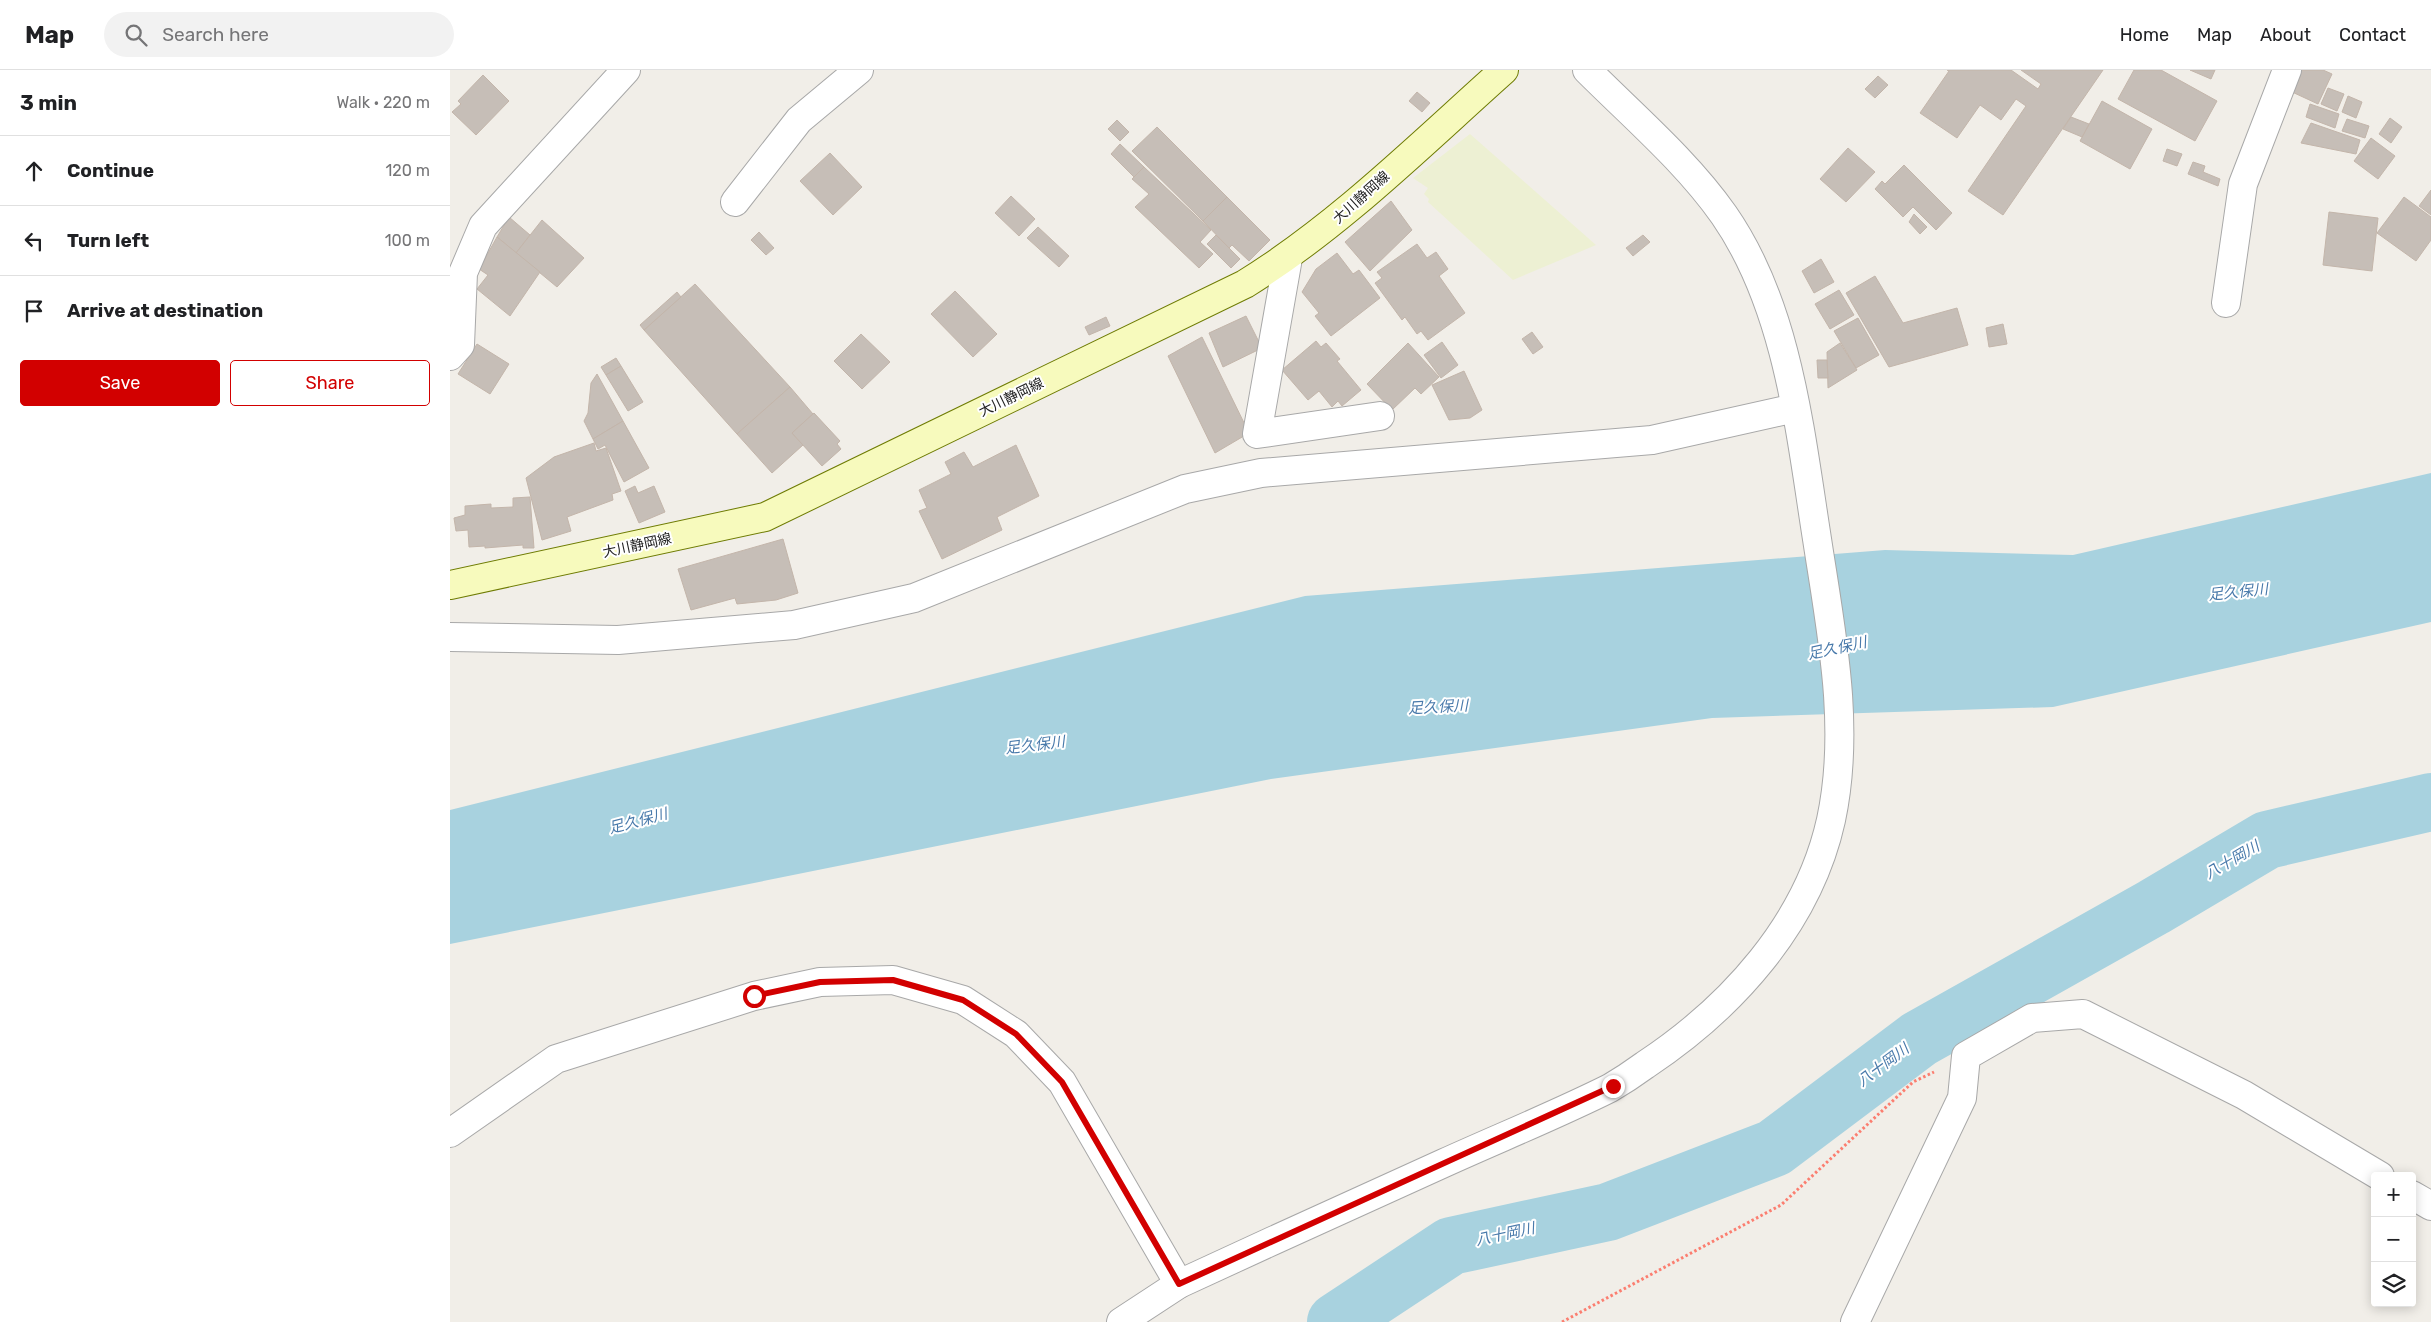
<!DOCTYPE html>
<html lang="en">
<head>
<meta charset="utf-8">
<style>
	body { margin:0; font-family:Rubik,"Noto Sans JP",sans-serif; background:#f2f2f2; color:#202124 }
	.controls { position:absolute; right:15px; bottom:15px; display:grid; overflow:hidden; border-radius:5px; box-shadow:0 2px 12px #0003 }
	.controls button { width:45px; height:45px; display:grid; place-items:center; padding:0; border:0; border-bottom:1px solid #e0e0e0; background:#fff; color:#202124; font:25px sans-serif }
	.stop { position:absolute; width:15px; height:15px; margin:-11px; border:4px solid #d20000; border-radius:50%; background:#fff }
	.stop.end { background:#d20000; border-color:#fff; box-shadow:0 1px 5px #0008 }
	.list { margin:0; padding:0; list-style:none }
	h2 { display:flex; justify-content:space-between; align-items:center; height:65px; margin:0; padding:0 20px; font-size:21px }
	h2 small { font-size:16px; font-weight:400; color:#757577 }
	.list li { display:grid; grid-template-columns:32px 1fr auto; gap:15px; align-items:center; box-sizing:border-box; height:70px; padding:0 20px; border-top:1px solid #e0e0e0 }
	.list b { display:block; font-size:19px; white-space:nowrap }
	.list em { font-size:16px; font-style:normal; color:#757577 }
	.actions { display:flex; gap:10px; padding:15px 20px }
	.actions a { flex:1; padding:11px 0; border:1px solid #d20000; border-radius:5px; text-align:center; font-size:18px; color:#d20000 }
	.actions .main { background:#d20000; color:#fff }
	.icon { flex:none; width:28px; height:28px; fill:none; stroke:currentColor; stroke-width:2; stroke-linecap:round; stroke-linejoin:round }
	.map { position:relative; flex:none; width:1981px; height:1252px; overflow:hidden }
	header { display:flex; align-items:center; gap:30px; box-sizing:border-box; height:70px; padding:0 25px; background:#fff; border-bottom:1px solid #e0e0e0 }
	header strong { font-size:24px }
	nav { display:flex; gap:28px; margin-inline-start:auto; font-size:18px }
	.search { width:350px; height:45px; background:#f2f2f2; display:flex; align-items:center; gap:12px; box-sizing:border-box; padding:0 18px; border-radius:28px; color:#757577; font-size:19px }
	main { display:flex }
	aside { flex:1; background:#fff }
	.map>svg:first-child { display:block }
	.farmland { fill:#edf0d3 }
	.water { fill:#a8d2df }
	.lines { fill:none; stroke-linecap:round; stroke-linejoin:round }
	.river { stroke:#a8d2df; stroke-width:58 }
	.building { fill:#c6beb7; stroke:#c3b5aa }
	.minor-casing { stroke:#a8a8a8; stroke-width:30 }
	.tertiary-casing { stroke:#a8a8a8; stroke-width:30 }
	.secondary-casing { stroke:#6f7c04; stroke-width:30 }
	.path { stroke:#fb7e70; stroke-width:3; stroke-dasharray:2.5 2.5; stroke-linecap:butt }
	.minor { stroke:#fff; stroke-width:28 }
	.tertiary { stroke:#fff; stroke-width:28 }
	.secondary { stroke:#f7fabd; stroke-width:28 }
	.route { stroke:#d20000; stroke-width:6 }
	.labels { text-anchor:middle; stroke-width:4; stroke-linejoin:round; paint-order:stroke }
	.street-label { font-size:14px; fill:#212121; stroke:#fff }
	.water-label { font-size:15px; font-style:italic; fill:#497aab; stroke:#fff }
</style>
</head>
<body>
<header>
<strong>Map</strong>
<div class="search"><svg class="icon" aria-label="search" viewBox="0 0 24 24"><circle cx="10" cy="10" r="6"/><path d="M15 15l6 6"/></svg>Search here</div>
<nav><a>Home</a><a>Map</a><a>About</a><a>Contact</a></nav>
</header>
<main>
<aside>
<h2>3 min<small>Walk · 220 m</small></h2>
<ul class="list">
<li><svg class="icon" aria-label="ahead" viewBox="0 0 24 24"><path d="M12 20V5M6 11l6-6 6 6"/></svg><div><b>Continue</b></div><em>120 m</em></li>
<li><svg class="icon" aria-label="left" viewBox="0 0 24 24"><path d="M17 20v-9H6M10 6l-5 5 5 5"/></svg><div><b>Turn left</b></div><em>100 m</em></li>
<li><svg class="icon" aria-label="arrive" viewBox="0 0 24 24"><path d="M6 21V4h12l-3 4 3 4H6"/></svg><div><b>Arrive at destination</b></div></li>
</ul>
<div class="actions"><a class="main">Save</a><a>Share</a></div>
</aside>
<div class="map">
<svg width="1981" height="1252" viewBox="0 0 1981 1252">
	<rect width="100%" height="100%" fill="#f1eee8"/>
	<path class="farmland" d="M1020,64L1146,175L1063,210L978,132L979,129L974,124L978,118L963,108Z"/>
	<path class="water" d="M1981,403V552L1603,637L1262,648L821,709L0,874V740L855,526L1435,480L1623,485Z"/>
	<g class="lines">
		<path class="river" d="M886,1252L1001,1176L1158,1142L1324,1078L1469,969L1704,837L1817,770L1981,732"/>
	</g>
	<g class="building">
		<path d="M1497,0H1561L1588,19L1591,14L1571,0H1653L1553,145L1518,121L1576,36L1566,29L1551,50L1530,35L1507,68L1470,43L1499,1Z"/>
		<path d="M1684,0H1711L1767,31L1745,71L1668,29Z"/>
		<path d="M1740,0H1765L1761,9Z"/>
		<path d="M1850,0H1873L1882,4L1868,34L1840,21Z"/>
		<path d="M33,5L59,31L26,65L2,42L11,34L8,31Z"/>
		<path d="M1428,6L1438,15L1425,28L1415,19Z"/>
		<path d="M1878,18L1894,24L1887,41L1871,34Z"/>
		<path d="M967,22L980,33L972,42L959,31Z"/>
		<path d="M1898,26L1912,32L1906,48L1892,42Z"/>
		<path d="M1652,31L1702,59L1680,99L1630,71Z"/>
		<path d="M1860,34L1889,44L1885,58L1856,47Z"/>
		<path d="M1621,47L1639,54L1632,67L1613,59Z"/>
		<path d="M1940,48L1952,57L1941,73L1929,64Z"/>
		<path d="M1897,49L1919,56L1915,68L1892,61Z"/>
		<path d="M667,50L679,62L670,71L658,59Z"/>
		<path d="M1861,53L1910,70L1906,84L1851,73Z"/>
		<path d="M707,57L777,127L753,151L682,81Z"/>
		<path d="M1921,68L1945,86L1928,109L1904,91Z"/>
		<path d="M670,74L694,97L684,107L661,84Z"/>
		<path d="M1398,78L1425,102L1396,132L1370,109Z"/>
		<path d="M1717,79L1732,84L1727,96L1713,91Z"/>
		<path d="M380,83L412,117L383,145L350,111Z"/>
		<path d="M1743,92L1755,96L1753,102L1770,109L1768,116L1738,104Z"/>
		<path d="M1454,95L1502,143L1486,160L1463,137L1453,147L1425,119L1432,111L1435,114Z"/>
		<path d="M694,97L761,160L750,172L763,184L749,198L685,137L699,124L682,109Z"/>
		<path d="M1981,120V145L1969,136Z"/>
		<path d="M561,126L585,149L569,166L545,143Z"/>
		<path d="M777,127L820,170L799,191L782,175L779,178L753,151Z"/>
		<path d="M1954,127L1981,147V170L1966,191L1927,163Z"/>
		<path d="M941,131L962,160L920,201L895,172Z"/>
		<path d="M1879,142L1928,148L1922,201L1873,195Z"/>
		<path d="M1464,144L1477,157L1470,164L1459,152Z"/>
		<path d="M59,147L80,165L66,183L47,167Z"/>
		<path d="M92,150L134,188L107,217L66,183Z"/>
		<path d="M588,157L619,186L609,197L577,168Z"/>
		<path d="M309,162L324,178L316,185L301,170Z"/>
		<path d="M766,165L790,189L781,198L757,174Z"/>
		<path d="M1193,165L1200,172L1183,186L1176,178Z"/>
		<path d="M47,167L90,202L60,246L27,219L38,205L29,199Z"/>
		<path d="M967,174L977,188L986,182L998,199L989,206L1015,243L978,270L971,261L967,264L955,247L952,250L925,213L932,208L927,202Z"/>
		<path d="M887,183L903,204L909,200L930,228L881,266L865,246L869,243L852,222L866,199Z"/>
		<path d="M1371,189L1384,212L1364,223L1352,201Z"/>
		<path d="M1425,206L1453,253L1507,238L1518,275L1439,297L1396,223Z"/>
		<path d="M245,214L340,317L287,364L194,260Z"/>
		<path d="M1389,220L1404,245L1380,259L1365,234Z"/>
		<path d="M505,221L547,264L523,287L481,244Z"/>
		<path d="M227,222L231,227L194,260L190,255Z"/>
		<path d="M796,246L812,278L773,297L759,263Z"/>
		<path d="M656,247L660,256L639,265L635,257Z"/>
		<path d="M1408,248L1429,285L1406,298L1384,261Z"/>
		<path d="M1553,254L1557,274L1539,277L1536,258Z"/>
		<path d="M1082,262L1093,277L1083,284L1072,269Z"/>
		<path d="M411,264L440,292L412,319L384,291Z"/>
		<path d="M752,267L799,363L765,383L718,286Z"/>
		<path d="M866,271L871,277L876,273L890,289L887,291L911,320L892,336L888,331L882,337L869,321L858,330L832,300Z"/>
		<path d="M992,272L1008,295L991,308L974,285Z"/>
		<path d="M958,273L989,307L971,324L965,318L942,340L917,314Z"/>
		<path d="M1390,273L1407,300L1378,318L1377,282Z"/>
		<path d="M27,274L59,294L40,324L8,304Z"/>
		<path d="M166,288L171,296L156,305L151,297Z"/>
		<path d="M1367,290H1377L1378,308H1368Z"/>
		<path d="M171,296L193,332L178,341L156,305Z"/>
		<path d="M1014,301L1032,340L1020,348L999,350L982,315Z"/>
		<path d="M147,304L173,351L143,369L134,351L138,343L141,313Z"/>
		<path d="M340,317L363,344L342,363L353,375L322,403L287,364Z"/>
		<path d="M364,343L390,371L387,374L391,379L372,396L342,363Z"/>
		<path d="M173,351L199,398L174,412L155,375L148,379L143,369Z"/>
		<path d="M144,373L146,381L156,378L171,421L162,424L163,430L117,447L121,461L92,470L76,408L104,387Z"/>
		<path d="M566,375L589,426L547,447L552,460L492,489L469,441L477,438L469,420L501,404L495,392L514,382L523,397Z"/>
		<path d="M185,416L188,423L204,416L215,442L189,453L175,421Z"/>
		<path d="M80,427L84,478H73V475L35,478V476L19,477L18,460L6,461L4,448L15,445V436L41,434V438L63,437V428Z"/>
		<path d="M333,469L348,523L326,530L287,534L285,528L241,540L228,499Z"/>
	</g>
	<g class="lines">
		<g class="minor-casing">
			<g id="minor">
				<path d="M285,132L349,50L409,0"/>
				<path d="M838,188L807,364L930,346"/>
				<path d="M1776,233L1793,114L1837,0"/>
				<path d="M0,286L10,275L13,203L33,156L176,0"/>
				<path d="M0,567L168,570L344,555L464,528L735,419L811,403L1202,370L1345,338"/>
				<path d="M0,1063L106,989L304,926L370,912L443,910L513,930L566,964L612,1012L729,1214"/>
				<path d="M1962,1125L1981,1136"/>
				<path d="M1405,1252L1512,1028L1516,986L1582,948L1633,944L1794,1025L1930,1106"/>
			</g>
		</g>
		<g class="tertiary-casing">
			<path id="tertiary" d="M671,1252L729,1214C817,1173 906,1133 994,1093C1049,1068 1106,1045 1160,1018C1172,1011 1184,1003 1195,995C1281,938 1358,854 1381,750C1401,657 1381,561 1367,469C1350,361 1338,237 1274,145C1237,92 1183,46 1137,0"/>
		</g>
		<g class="secondary-casing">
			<path id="secondary" d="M0,515L315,447L795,214C890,155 971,74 1054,0"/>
		</g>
		<path class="path" d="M1112,1252L1331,1135L1463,1012L1484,1002"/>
		<use href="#minor" class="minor"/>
		<use href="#tertiary" class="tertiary"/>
		<use href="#secondary" class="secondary"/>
	</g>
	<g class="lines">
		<path class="route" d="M304,926L370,912L443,910L513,930L566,964L612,1012L729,1214L1163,1016"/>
	</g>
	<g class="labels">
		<g class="street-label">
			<text transform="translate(911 127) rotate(-42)" y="5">大川静岡線</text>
			<text transform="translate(561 327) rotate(-26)" y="5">大川静岡線</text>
			<text transform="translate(187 475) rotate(-12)" y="5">大川静岡線</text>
		</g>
		<g class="water-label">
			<text transform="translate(1788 522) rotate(-6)" y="5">足久保川</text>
			<text transform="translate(1387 578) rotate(-12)" y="5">足久保川</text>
			<text transform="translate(988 637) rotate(-3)" y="5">足久保川</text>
			<text transform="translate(585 675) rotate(-7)" y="5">足久保川</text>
			<text transform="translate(188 751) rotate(-15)" y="5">足久保川</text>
			<text transform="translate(1782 790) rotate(-30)" y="5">八十岡川</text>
			<text transform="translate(1433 995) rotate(-37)" y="5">八十岡川</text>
			<text transform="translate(1055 1164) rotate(-12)" y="5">八十岡川</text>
		</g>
	</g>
</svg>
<div class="controls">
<button>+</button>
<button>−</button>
<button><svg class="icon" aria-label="layers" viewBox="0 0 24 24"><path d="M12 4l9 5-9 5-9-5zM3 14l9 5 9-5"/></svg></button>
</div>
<div class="stop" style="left:304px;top:926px"></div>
<div class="stop end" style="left:1163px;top:1016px"></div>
</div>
</main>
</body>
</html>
